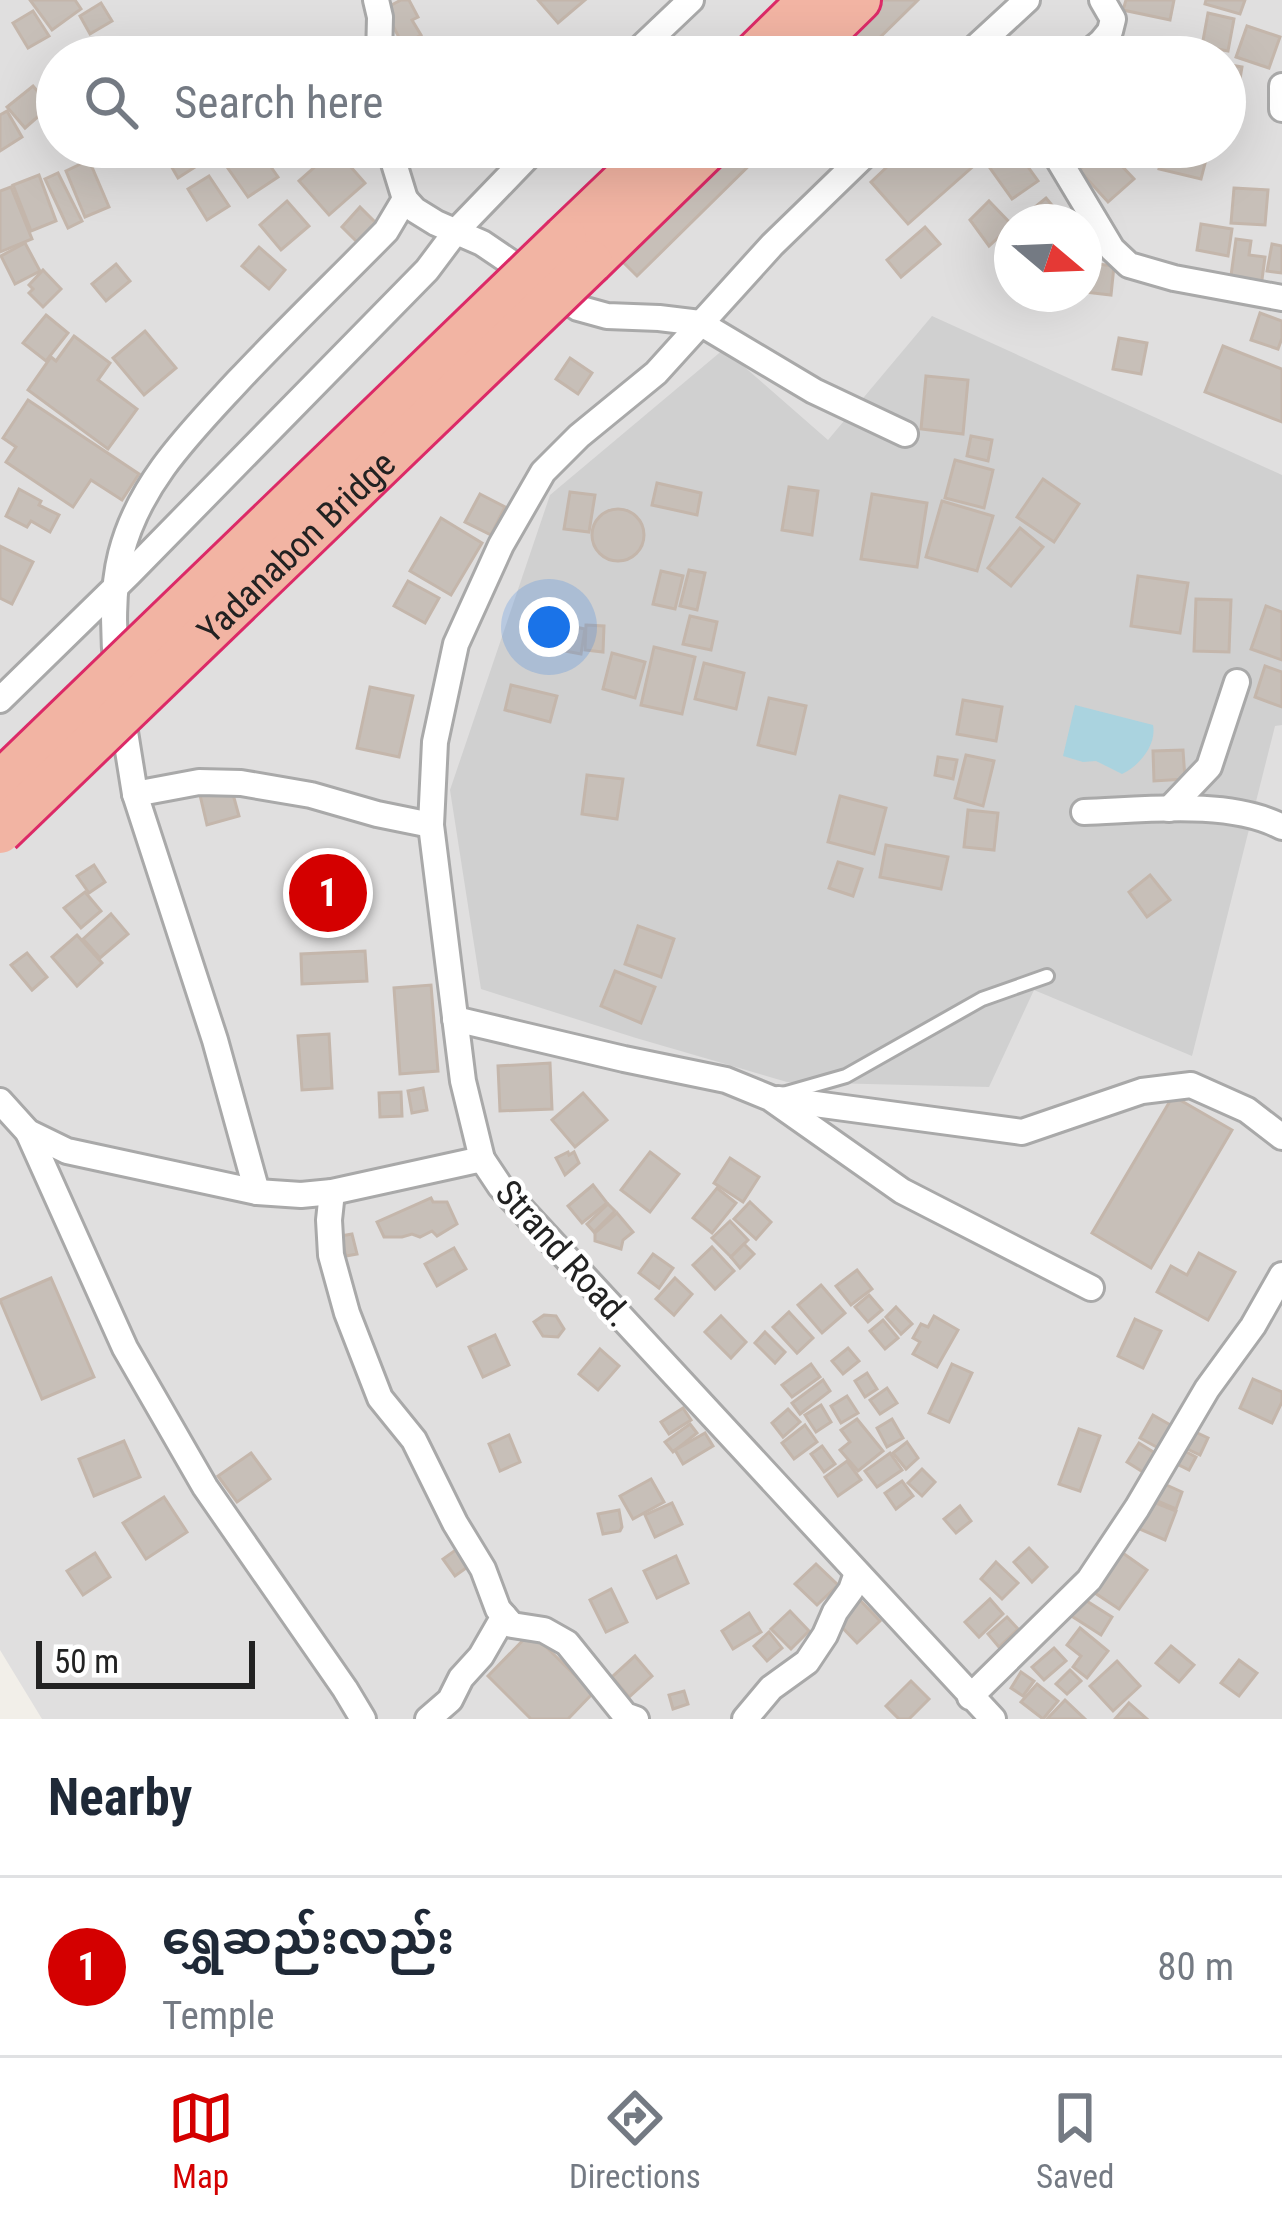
<!DOCTYPE html>
<html lang="en">
<head>
<meta charset="utf-8">
<style>
	body { margin:0; font-family:"Roboto Condensed","Noto Sans Myanmar",sans-serif; background:#f2f2f3; color:#1f2937 }
	.compass { position:absolute; left:994px; top:204px; width:108px; height:108px; border-radius:50%; background:#fff; box-shadow:0 12px 48px #0002; rotate:109deg }
	.scale { position:absolute; left:36px; bottom:30px; width:219px; box-sizing:border-box; padding-left:12px; border:6px solid #222; border-top:0; font-size:33px; line-height:42px; white-space:nowrap; color:#222; -webkit-text-stroke:9px #fff; paint-order:stroke }
	.you { position:absolute; left:549px; top:627px; width:42px; height:42px; margin:-30px; border:9px solid #fff; border-radius:50%; background:#1a73e8; box-shadow:0 0 0 18px #1a73e833 }
	.badge { display:grid; place-items:center; width:78px; height:78px; border-radius:50%; background:#d40000; color:#fff; font-size:39px; font-weight:700 }
	.pin { position:absolute; translate:-50% -50%; border:6px solid #fff; box-shadow:0 3px 12px #0006 }
	.list { margin:0; padding:0; list-style:none }
	h2 { display:flex; justify-content:space-between; align-items:center; height:156px; margin:0; padding:0 48px; font-size:51px }
	h2 small { font-size:39px; font-weight:400; color:#747a83 }
	.list li { display:grid; grid-template-columns:78px 1fr auto; gap:36px; align-items:center; box-sizing:border-box; height:180px; padding:0 48px; border-top:3px solid #e0e1e3 }
	.list b { display:block; font-size:45px; white-space:nowrap }
	.list p { margin:0; font-size:39px; white-space:nowrap; color:#747a83 }
	.list em { font-size:39px; font-style:normal; color:#747a83 }
	.icon { flex:none; width:66px; height:66px; fill:none; stroke:currentColor; stroke-width:2; stroke-linecap:round; stroke-linejoin:round }
	.map { position:relative; flex:none; width:1282px; height:1719px; overflow:hidden }
	.search { position:absolute; background:#fff; box-shadow:0 12px 48px #0002; left:36px; right:36px; top:36px; height:132px; display:flex; align-items:center; gap:30px; box-sizing:border-box; padding:0 42px; border-radius:66px; color:#747a83; font-size:45px }
	.sheet { height:336px; background:#fff }
	nav { display:flex; justify-content:space-around; align-items:center; box-sizing:border-box; height:168px; border-top:3px solid #e0e1e3; background:#fff; font-size:33px; color:#747a83 }
	nav a { display:grid; justify-items:center; gap:6px }
	nav .on { color:#d40000 }
	.map>svg:first-child { display:block }
	.residential { fill:#e0dfdf; fill-rule:evenodd }
	.religious { fill:#d0d0d0 }
	.water { fill:#aad3df }
	.building { fill:#c7bfb8; stroke:#c4b6ab; stroke-width:3 }
	.lines { fill:none; stroke-linecap:round; stroke-linejoin:round }
	.service-casing { stroke:#a9a9a9; stroke-width:18 }
	.minor-casing { stroke:#a9a9a9; stroke-width:30 }
	.trunk-casing { stroke:#dc2a67; stroke-width:48 }
	.service { stroke:#fff; stroke-width:12 }
	.minor { stroke:#fff; stroke-width:24 }
	.trunk { stroke:#f2b4a3; stroke-width:42 }
	.trunk-bridge-casing { stroke:#dc2a67; stroke-width:48; stroke-linecap:butt }
	.trunk-bridge { stroke:#f2b4a3; stroke-width:42 }
	.labels { text-anchor:middle; stroke-width:9; stroke-linejoin:round; paint-order:stroke }
	.street-label { font-size:36px; fill:#222; stroke:#fff }
</style>
</head>
<body>
<div class="map">
<svg width="1282" height="1719" viewBox="0 0 1282 1719">
	<rect width="100%" height="100%" fill="#f2efe9"/>
	<path class="residential" d="M0,0H1282V1719H42L0,1650ZM57,57H1225V147H57ZM1012,222H1084V294H1012Z"/>
	<path class="religious" d="M932,316L1282,475V725L1275,726L1192,1056L1034,990L989,1087L787,1082L636,1038L481,989L450,790L550,495L724,349L828,440Z"/>
	<path class="water" d="M1075,705L1153,725C1157,745 1139,766 1122,774L1096,761L1083,762L1063,756Z"/>
	<g class="building">
		<path d="M30,0H75L81,9L52,30Z"/>
		<path d="M401,0H409L418,17L412,20L421,35L403,45L384,9Z"/>
		<path d="M538,0H585L558,23Z"/>
		<path d="M880,0H918L860,57H821Z"/>
		<path d="M1126,0H1174L1170,20L1123,10Z"/>
		<path d="M1206,0H1245L1240,14L1205,4Z"/>
		<path d="M101,3L112,21L90,34L80,16Z"/>
		<path d="M33,11L49,36L28,48L13,23Z"/>
		<path d="M1208,13L1234,19L1228,51L1202,46Z"/>
		<path d="M1247,26L1280,37L1269,68L1236,57Z"/>
		<path d="M435,40L446,57H410Z"/>
		<path d="M1225,64L1242,67L1237,97L1225,94Z"/>
		<path d="M57,68V94L46,74Z"/>
		<path d="M33,86L50,106L25,128L7,107Z"/>
		<path d="M7,111L22,137L0,151V115Z"/>
		<path d="M160,147H184L195,167L178,178Z"/>
		<path d="M257,147L278,177L248,197L227,167Z"/>
		<path d="M730,147H768L637,276L618,257Z"/>
		<path d="M908,147H995L908,224L871,182Z"/>
		<path d="M1065,147H1095L1077,163Z"/>
		<path d="M1104,147L1134,179L1108,202L1079,170Z"/>
		<path d="M1126,147H1158L1143,163Z"/>
		<path d="M1165,147L1209,148L1201,179L1159,169Z"/>
		<path d="M335,149L365,183L329,215L299,181Z"/>
		<path d="M1016,150L1038,181L1012,199L990,168Z"/>
		<path d="M89,160L109,207L85,217L66,171Z"/>
		<path d="M58,173L82,221L68,228L45,179Z"/>
		<path d="M39,175L56,221L31,231L13,185Z"/>
		<path d="M209,176L229,206L207,220L188,189Z"/>
		<path d="M11,187L32,239L0,252V191Z"/>
		<path d="M1234,188L1268,190L1265,225L1231,223Z"/>
		<path d="M1046,198L1065,221L1064,222H1030L1025,215Z"/>
		<path d="M287,201L309,226L281,250L260,225Z"/>
		<path d="M989,201L1012,225L989,246L970,220Z"/>
		<path d="M360,207L376,223L357,242L342,227Z"/>
		<path d="M1201,224L1232,229L1228,256L1197,250Z"/>
		<path d="M925,227L940,244L901,277L887,260Z"/>
		<path d="M1236,239L1251,241L1249,255L1265,257L1261,287L1230,283Z"/>
		<path d="M25,243L40,271L15,284L1,256Z"/>
		<path d="M1272,244L1282,246V273L1267,271Z"/>
		<path d="M259,247L285,270L269,289L242,266Z"/>
		<path d="M1084,256L1099,258L1098,264L1114,266L1111,295L1084,292Z"/>
		<path d="M116,264L130,281L106,301L92,284Z"/>
		<path d="M43,270L61,289L43,307L29,293L33,289L29,285Z"/>
		<path d="M1260,313L1282,321V338L1278,349L1251,340Z"/>
		<path d="M46,315L68,333L46,361L23,343Z"/>
		<path d="M145,331L176,368L144,395L113,358Z"/>
		<path d="M74,336L110,363L98,380L137,409L108,449L28,390L51,357L56,361Z"/>
		<path d="M1119,338L1147,343L1141,374L1113,369Z"/>
		<path d="M1223,346L1282,369V422L1205,392Z"/>
		<path d="M570,358L592,373L578,394L556,379Z"/>
		<path d="M926,376L968,380L963,434L921,429Z"/>
		<path d="M28,400L139,474L122,500L91,480L73,507L6,462L16,447L3,438Z"/>
		<path d="M971,436L992,440L988,461L967,456Z"/>
		<path d="M955,460L993,470L984,508L945,498Z"/>
		<path d="M1043,479L1079,504L1054,542L1017,517Z"/>
		<path d="M657,483L701,493L697,515L652,505Z"/>
		<path d="M789,487L818,491L812,535L782,530Z"/>
		<path d="M19,489L41,501L39,505L59,515L50,532L31,521L27,527L6,516Z"/>
		<path d="M570,492L595,495L589,532L564,529Z"/>
		<path d="M480,494L505,507L491,535L465,522Z"/>
		<path d="M872,494L927,503L917,567L861,559Z"/>
		<path d="M942,501L993,516L977,571L926,557Z"/>
		<circle cx="618" cy="535" r="26"/>
		<path d="M441,518L482,543L451,595L410,571Z"/>
		<path d="M1020,528L1043,547L1011,586L988,568Z"/>
		<path d="M0,546L33,562L12,604L0,598Z"/>
		<path d="M689,570L705,573L697,610L680,606Z"/>
		<path d="M661,571L683,576L675,609L653,604Z"/>
		<path d="M1138,576L1188,583L1180,633L1131,626Z"/>
		<path d="M408,581L439,598L425,623L394,606Z"/>
		<path d="M1196,599L1231,600L1229,652L1194,651Z"/>
		<path d="M1266,606L1282,612V660L1251,649Z"/>
		<path d="M690,616L717,622L711,650L683,644Z"/>
		<path d="M565,625L585,629L581,654L560,650Z"/>
		<path d="M586,625L604,626L603,652L585,650Z"/>
		<path d="M654,647L695,657L682,714L641,705Z"/>
		<path d="M612,653L645,662L635,698L603,689Z"/>
		<path d="M704,663L744,673L736,709L695,699Z"/>
		<path d="M1265,666L1282,672V707L1255,697Z"/>
		<path d="M511,685L557,696L550,722L505,710Z"/>
		<path d="M370,687L413,696L399,757L357,748Z"/>
		<path d="M769,698L806,706L795,754L758,745Z"/>
		<path d="M963,700L1002,707L996,741L957,734Z"/>
		<path d="M1183,750L1185,779L1154,781L1153,751Z"/>
		<path d="M966,755L994,761L983,806L955,798Z"/>
		<path d="M938,757L957,760L953,779L935,775Z"/>
		<path d="M587,775L623,779L617,819L582,814Z"/>
		<path d="M231,787L239,816L207,825L200,795Z"/>
		<path d="M840,796L886,808L874,854L828,842Z"/>
		<path d="M968,810L998,813L994,850L964,847Z"/>
		<path d="M886,845L948,857L941,889L880,877Z"/>
		<circle cx="328" cy="890" r="33"/>
		<path d="M838,862L862,869L853,896L829,888Z"/>
		<path d="M94,865L105,882L89,893L77,876Z"/>
		<path d="M1150,875L1170,900L1147,917L1129,892Z"/>
		<path d="M85,892L101,911L81,928L64,908Z"/>
		<path d="M111,914L128,934L100,958L83,939Z"/>
		<path d="M638,926L674,939L661,977L625,964Z"/>
		<path d="M77,935L102,963L77,986L52,957Z"/>
		<path d="M365,951L367,981L302,984L301,954Z"/>
		<path d="M27,953L47,977L32,990L11,965Z"/>
		<path d="M615,971L655,987L641,1023L601,1006Z"/>
		<path d="M431,985L438,1071L400,1074L394,988Z"/>
		<path d="M329,1034L332,1088L302,1090L298,1036Z"/>
		<path d="M550,1063L552,1109L500,1111L498,1066Z"/>
		<path d="M423,1088L427,1110L412,1113L408,1091Z"/>
		<path d="M401,1092L402,1116L380,1117L379,1093Z"/>
		<path d="M583,1093L607,1120L575,1147L552,1120Z"/>
		<path d="M1173,1096L1232,1130L1151,1268L1092,1233Z"/>
		<path d="M568,1152L569,1155L574,1152L579,1163L565,1175L556,1158Z"/>
		<path d="M650,1152L679,1174L650,1212L621,1190Z"/>
		<path d="M730,1158L759,1177L743,1202L714,1183Z"/>
		<path d="M593,1185L607,1203L582,1223L568,1206Z"/>
		<path d="M717,1188L736,1203L712,1233L693,1218Z"/>
		<path d="M431,1198L433,1202H447L457,1224L437,1236L432,1231L420,1237L412,1234L402,1237H384L377,1222Z"/>
		<path d="M750,1202L771,1222L756,1239L734,1219Z"/>
		<path d="M608,1204L615,1211L594,1232L587,1224Z"/>
		<path d="M617,1213L633,1232L623,1240L621,1249L595,1241V1233Z"/>
		<path d="M730,1221L748,1240L731,1257L712,1238Z"/>
		<path d="M352,1234L357,1254L346,1256L341,1236Z"/>
		<path d="M744,1244L754,1254L740,1268L731,1257Z"/>
		<path d="M712,1247L734,1271L715,1289L693,1265Z"/>
		<path d="M454,1248L466,1269L437,1286L425,1264Z"/>
		<path d="M1199,1253L1235,1272L1208,1320L1157,1292L1171,1266L1187,1275Z"/>
		<path d="M653,1254L673,1268L659,1288L639,1273Z"/>
		<path d="M857,1270L872,1289L851,1305L836,1286Z"/>
		<path d="M51,1278L94,1377L42,1399L0,1300Z"/>
		<path d="M675,1278L692,1294L674,1315L656,1299Z"/>
		<path d="M821,1285L845,1313L822,1333L798,1305Z"/>
		<path d="M869,1295L882,1310L868,1322L855,1307Z"/>
		<path d="M896,1307L912,1324L901,1334L886,1317Z"/>
		<path d="M789,1312L813,1338L797,1353L773,1327Z"/>
		<path d="M544,1315L556,1316L564,1329L558,1337L543,1336L534,1322Z"/>
		<path d="M721,1316L746,1342L731,1358L705,1332Z"/>
		<path d="M934,1316L958,1330L937,1367L913,1354L920,1342L913,1338L921,1324L928,1327Z"/>
		<path d="M1135,1319L1161,1331L1143,1368L1118,1356Z"/>
		<path d="M883,1320L898,1338L885,1349L870,1331Z"/>
		<path d="M765,1332L785,1352L775,1363L755,1343Z"/>
		<path d="M495,1335L509,1365L483,1377L469,1347Z"/>
		<path d="M848,1348L859,1361L843,1374L832,1361Z"/>
		<path d="M600,1349L619,1366L598,1390L579,1374Z"/>
		<path d="M811,1364L820,1377L792,1397L782,1385Z"/>
		<path d="M952,1364L972,1373L949,1422L929,1413Z"/>
		<path d="M867,1373L877,1389L865,1397L855,1381Z"/>
		<path d="M1253,1379L1282,1392V1402L1272,1423L1240,1408Z"/>
		<path d="M823,1380L830,1391L800,1414L792,1403Z"/>
		<path d="M887,1388L897,1403L880,1414L870,1400Z"/>
		<path d="M847,1396L858,1413L841,1423L831,1406Z"/>
		<path d="M821,1405L831,1422L816,1432L805,1415Z"/>
		<path d="M683,1408L691,1420L669,1434L661,1422Z"/>
		<path d="M788,1409L800,1422L783,1437L772,1423Z"/>
		<path d="M1153,1415L1174,1427L1162,1450L1140,1438Z"/>
		<path d="M857,1419L883,1451L858,1471L840,1450L850,1442L841,1430Z"/>
		<path d="M892,1419L903,1438L887,1447L877,1428Z"/>
		<path d="M690,1424L697,1433L673,1452L665,1442Z"/>
		<path d="M805,1425L817,1442L794,1459L782,1443Z"/>
		<path d="M1187,1428L1208,1438L1200,1455L1179,1445Z"/>
		<path d="M1079,1429L1100,1436L1080,1491L1059,1484Z"/>
		<path d="M705,1433L713,1446L683,1464L675,1450Z"/>
		<path d="M509,1435L520,1462L500,1471L489,1444Z"/>
		<path d="M124,1441L140,1477L94,1496L79,1459Z"/>
		<path d="M907,1442L918,1458L906,1469L893,1453Z"/>
		<path d="M1139,1443L1158,1455L1146,1474L1127,1462Z"/>
		<path d="M822,1446L835,1464L824,1472L811,1454Z"/>
		<path d="M1177,1447L1196,1457L1189,1470L1171,1461Z"/>
		<path d="M251,1453L270,1479L237,1502L218,1476Z"/>
		<path d="M890,1453L902,1470L877,1487L865,1471Z"/>
		<path d="M847,1461L861,1480L838,1496L825,1477Z"/>
		<path d="M922,1469L935,1482L922,1496L908,1483Z"/>
		<path d="M651,1479L664,1502L633,1519L620,1496Z"/>
		<path d="M902,1481L913,1496L896,1509L885,1493Z"/>
		<path d="M1162,1483L1182,1492L1176,1509L1155,1500Z"/>
		<path d="M164,1497L187,1532L146,1559L123,1523Z"/>
		<path d="M1146,1499L1176,1511L1165,1540L1135,1527Z"/>
		<path d="M672,1503L682,1524L655,1537L645,1515Z"/>
		<path d="M960,1506L971,1521L956,1533L944,1519Z"/>
		<path d="M619,1510L622,1527L620,1531L603,1534L598,1514Z"/>
		<path d="M1029,1548L1047,1567L1032,1582L1014,1562Z"/>
		<path d="M457,1549L469,1566L455,1576L443,1559Z"/>
		<path d="M1120,1551L1147,1570L1119,1609L1092,1591Z"/>
		<path d="M95,1553L110,1577L83,1595L67,1571Z"/>
		<path d="M676,1556L688,1583L657,1598L644,1571Z"/>
		<path d="M996,1562L1018,1583L1002,1599L981,1579Z"/>
		<path d="M816,1564L838,1585L817,1605L795,1584Z"/>
		<path d="M611,1589L627,1622L606,1632L590,1600Z"/>
		<path d="M858,1598L880,1621L857,1643L835,1620Z"/>
		<path d="M1082,1598L1112,1617L1101,1635L1070,1615Z"/>
		<path d="M990,1599L1003,1614L979,1637L965,1622Z"/>
		<path d="M790,1611L809,1631L791,1649L771,1629Z"/>
		<path d="M749,1613L761,1632L733,1649L722,1631Z"/>
		<path d="M1007,1617L1018,1629L999,1647L988,1634Z"/>
		<path d="M1080,1628L1108,1651L1087,1678L1073,1667L1081,1656L1067,1645Z"/>
		<path d="M531,1632L593,1693L568,1719H531L488,1676Z"/>
		<path d="M769,1632L782,1648L767,1661L754,1646Z"/>
		<path d="M1171,1646L1194,1665L1179,1682L1156,1663Z"/>
		<path d="M1054,1648L1066,1661L1044,1680L1032,1667Z"/>
		<path d="M635,1656L652,1676L629,1697L612,1677Z"/>
		<path d="M1239,1660L1257,1673L1239,1696L1221,1683Z"/>
		<path d="M1117,1661L1140,1686L1113,1711L1090,1686Z"/>
		<path d="M1070,1670L1081,1681L1067,1694L1056,1684Z"/>
		<path d="M1021,1672L1034,1681L1023,1696L1011,1688Z"/>
		<path d="M911,1681L929,1699L909,1719H899L886,1706Z"/>
		<path d="M1037,1684L1058,1701L1043,1719L1021,1702Z"/>
		<path d="M684,1691L688,1704L673,1709L669,1695Z"/>
		<path d="M1065,1700L1085,1719H1047Z"/>
		<path d="M1129,1703L1147,1719H1115Z"/>
	</g>
	<g class="lines">
		<g class="service-casing">
			<path id="service" d="M783,1094L846,1076L982,999L1047,976"/>
		</g>
		<g class="minor-casing">
			<g id="minor">
				<path d="M376,0L380,17L379,57"/>
				<path d="M631,57L691,0"/>
				<path d="M965,57L1027,0"/>
				<path d="M1083,57L1101,42L1110,31L1113,19L1102,0"/>
				<path d="M1282,86V109"/>
				<path d="M1051,147L1112,249L1129,265L1174,278L1282,298"/>
				<path d="M405,199L415,210L436,223L482,243L578,308L607,316L659,318L700,323L814,391L905,434"/>
				<path d="M117,672C113,636 112,589 121,554C139,483 190,433 238,381C286,330 337,281 386,231L405,199L389,147"/>
				<path d="M0,700L129,574L427,270L457,230L537,147"/>
				<path d="M121,707L135,794L215,1040L257,1192"/>
				<path d="M135,794L199,782L241,783L311,795L377,814L431,825"/>
				<path d="M1169,809L1209,767L1237,682"/>
				<path d="M1084,812C1143,810 1229,799 1282,827"/>
				<path d="M455,1019L624,1059L726,1080L770,1098L902,1191L1091,1288"/>
				<path d="M778,1099L1022,1132L1142,1091L1191,1085L1247,1110L1282,1137"/>
				<path d="M0,1101L28,1132L67,1151L257,1192L301,1195L332,1192L482,1159L500,1186L993,1719"/>
				<path d="M28,1132L125,1348L205,1487L345,1689L363,1719"/>
				<path d="M482,1159L463,1081L431,825L435,742L456,644L501,545L543,472L579,436L656,373L772,245L873,147"/>
				<path d="M332,1192L329,1220L331,1255L347,1313L380,1398L414,1440L455,1523L483,1569L498,1609L512,1625L544,1630L567,1643L625,1715L636,1719"/>
				<path d="M970,1697L1089,1580L1137,1508L1207,1389L1253,1326L1282,1275"/>
				<path d="M428,1719L450,1700L461,1678L481,1656L504,1616"/>
				<path d="M745,1719L771,1688L807,1662L825,1635L835,1612L851,1590L857,1573"/>
			</g>
		</g>
		<g class="trunk-casing">
			<g id="trunk">
				<path d="M752,57L810,0"/>
				<path d="M801,57L859,0"/>
				<path d="M565,237L659,147"/>
				<path d="M591,262L709,147"/>
			</g>
		</g>
		<use href="#service" class="service"/>
		<use href="#minor" class="minor"/>
		<use href="#trunk" class="trunk"/>
		<g class="trunk-bridge-casing">
			<g id="trunk-bridge">
				<path d="M0,783L565,237"/>
				<path id="s1" d="M0,832L591,262"/>
			</g>
		</g>
		<use href="#trunk-bridge" class="trunk-bridge"/>
	</g>
	<g class="labels">
		<g class="street-label">
			<text dy="13" stroke="none"><textPath href="#s1" startOffset="411">Yadanabon Bridge</textPath></text>
			<text transform="translate(564 1253) rotate(48)" y="13">Strand Road.</text>
		</g>
	</g>
</svg>
<svg class="compass" viewBox="-18 -18 36 36"><path d="M0-13l5 13h-10z" fill="#e53935"/><path d="M0 13l5-13h-10z" fill="#747a83"/></svg>
<div class="scale">50 m</div>
<div class="you"></div>
<div class="pin badge" style="left:328px;top:893px">1</div>
<div class="search"><svg class="icon" aria-label="search" viewBox="0 0 24 24"><circle cx="10" cy="10" r="6"/><path d="M15 15l6 6"/></svg>Search here</div>
</div>
<section class="sheet">
<h2>Nearby<small></small></h2>
<ul class="list">
<li><span class="badge">1</span><div><b>ရွှေဆည်းလည်း</b><p>Temple</p></div><em>80 m</em></li>
</ul>
</section>
<nav>
<a class="on"><svg class="icon" aria-label="map" viewBox="0 0 24 24"><path d="M3 6l6-2 6 2 6-2v14l-6 2-6-2-6 2zM9 4v14M15 6v14"/></svg>Map</a>
<a><svg class="icon" aria-label="directions" viewBox="0 0 24 24"><path d="M12 3l9 9-9 9-9-9zM9 14v-3h6M13 9l2 2-2 2"/></svg>Directions</a>
<a><svg class="icon" aria-label="saved" viewBox="0 0 24 24"><path d="M7 4h10v16l-5-4-5 4z"/></svg>Saved</a>
</nav>
</body>
</html>
